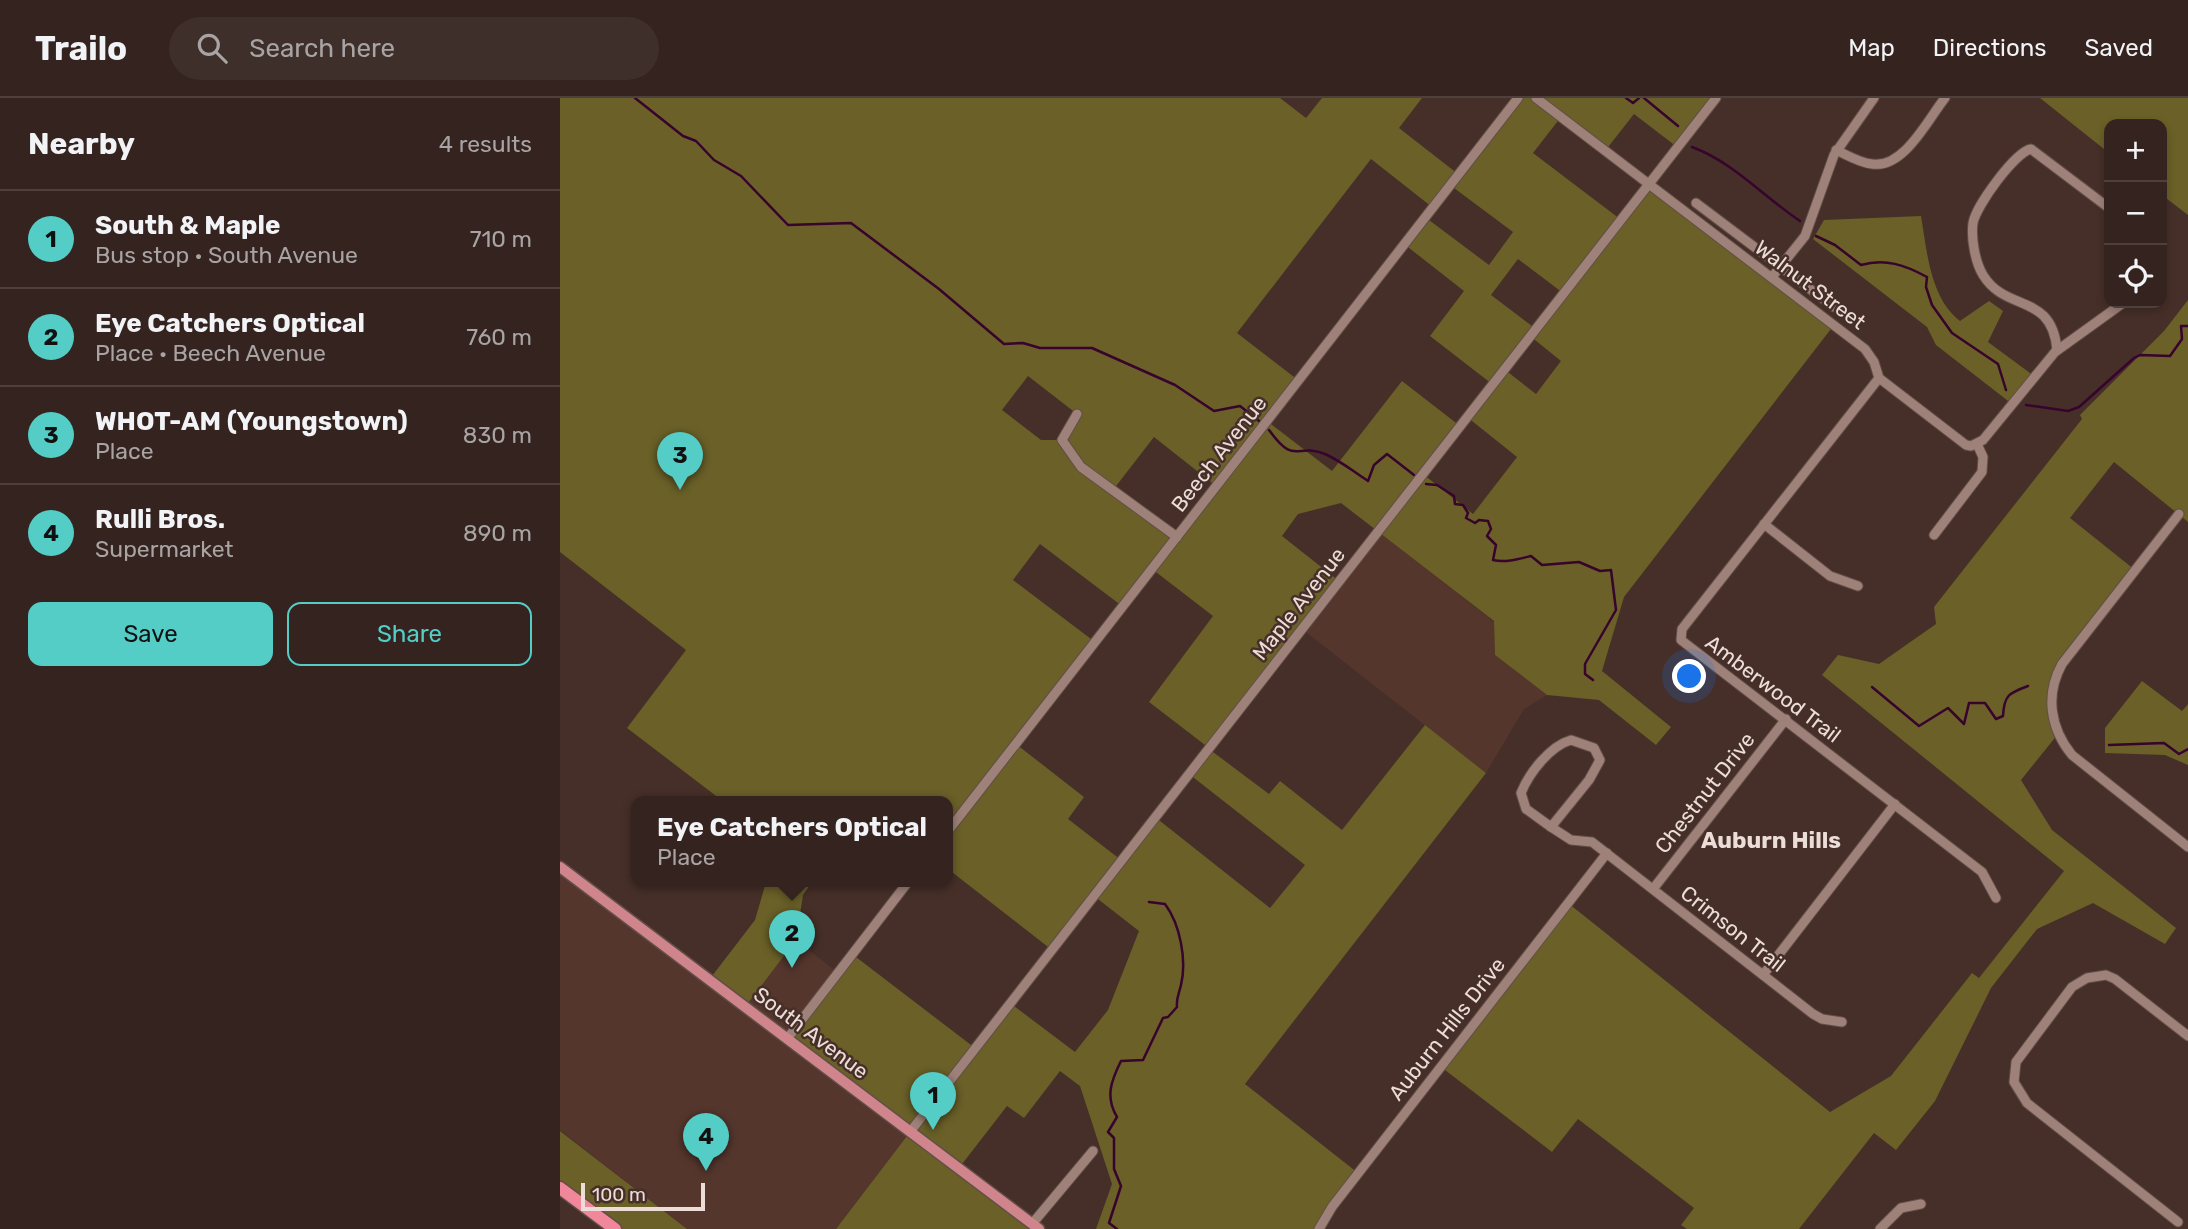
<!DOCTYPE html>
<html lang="en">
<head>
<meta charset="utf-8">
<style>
	body { margin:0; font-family:Rubik,sans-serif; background:#3f2f2b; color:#f1f3f6 }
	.controls { position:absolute; right:21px; top:21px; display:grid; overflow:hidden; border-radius:14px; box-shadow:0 4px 10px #0003 }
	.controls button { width:63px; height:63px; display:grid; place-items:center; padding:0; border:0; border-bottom:2px solid #4e403c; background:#34231e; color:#f1f3f6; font:35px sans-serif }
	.scale { position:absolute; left:21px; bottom:18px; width:124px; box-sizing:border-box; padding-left:7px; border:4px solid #ecddd8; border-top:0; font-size:19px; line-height:24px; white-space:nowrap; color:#ecddd8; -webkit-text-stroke:5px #462f28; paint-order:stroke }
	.you { position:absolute; left:1130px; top:579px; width:24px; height:24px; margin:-18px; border:5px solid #fff; border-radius:50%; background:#1a73e8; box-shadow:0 0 0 10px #1a73e833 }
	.badge { display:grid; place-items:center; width:46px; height:46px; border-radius:50%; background:#54cdc7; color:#111; font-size:23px; font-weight:700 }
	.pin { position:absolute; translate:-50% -58px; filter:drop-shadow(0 2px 4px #0008) }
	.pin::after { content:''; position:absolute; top:37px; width:24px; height:21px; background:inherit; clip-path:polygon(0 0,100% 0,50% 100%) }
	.popup { position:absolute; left:71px; top:698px; width:322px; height:91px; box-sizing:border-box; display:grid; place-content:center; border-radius:14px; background:#34231e; filter:drop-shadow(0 2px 5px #0005); font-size:23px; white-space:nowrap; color:#a9a4a4 }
	.popup b { font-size:26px; color:#f1f3f6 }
	.popup::after { content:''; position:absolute; left:50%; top:100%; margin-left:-14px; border:14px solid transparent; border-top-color:#34231e }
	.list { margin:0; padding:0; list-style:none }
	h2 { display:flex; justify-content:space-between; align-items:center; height:91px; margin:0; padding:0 28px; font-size:30px }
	h2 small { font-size:23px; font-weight:400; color:#a9a4a4 }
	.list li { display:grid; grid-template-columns:46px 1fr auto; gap:21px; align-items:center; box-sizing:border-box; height:98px; padding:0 28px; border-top:2px solid #4e403c }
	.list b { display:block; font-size:26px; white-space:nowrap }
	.list p { margin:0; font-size:23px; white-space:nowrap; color:#a9a4a4 }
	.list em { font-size:23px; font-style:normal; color:#a9a4a4 }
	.actions { display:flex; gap:14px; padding:21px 28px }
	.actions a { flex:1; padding:16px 0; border:2px solid #54cdc7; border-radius:14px; text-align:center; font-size:24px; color:#54cdc7 }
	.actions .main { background:#54cdc7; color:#111 }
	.icon { flex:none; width:38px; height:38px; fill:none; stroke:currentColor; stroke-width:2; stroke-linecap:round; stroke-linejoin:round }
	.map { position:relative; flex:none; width:1628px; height:1131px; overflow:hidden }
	header { display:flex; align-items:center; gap:42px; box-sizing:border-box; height:98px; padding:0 35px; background:#34231e; border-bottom:2px solid #4e403c }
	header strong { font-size:33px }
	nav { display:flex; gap:38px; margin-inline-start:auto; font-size:24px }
	.search { width:490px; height:63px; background:#3f2f2b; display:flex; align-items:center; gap:18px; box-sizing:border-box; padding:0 24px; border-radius:38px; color:#a9a4a4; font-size:26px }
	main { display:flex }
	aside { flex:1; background:#34231e }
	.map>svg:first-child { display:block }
	.built { fill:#54362d }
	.green { fill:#6a6028; fill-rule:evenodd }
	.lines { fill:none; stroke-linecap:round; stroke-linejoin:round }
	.stream { stroke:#38032d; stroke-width:2.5 }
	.minor-casing { stroke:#624e48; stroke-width:11 }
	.major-casing { stroke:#624e48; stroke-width:13 }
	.highway-casing { stroke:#624e48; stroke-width:15 }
	.minor { stroke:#9e8279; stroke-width:9 }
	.major { stroke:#d0858d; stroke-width:10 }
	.highway { stroke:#f1879b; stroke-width:12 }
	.labels { text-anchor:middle; stroke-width:5; stroke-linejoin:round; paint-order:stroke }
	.street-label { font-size:21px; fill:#ecddd8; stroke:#462f28 }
	.neighbourhood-label { font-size:23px; font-weight:bold; fill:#ecddd8; stroke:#462f28 }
</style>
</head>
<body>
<header>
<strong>Trailo</strong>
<div class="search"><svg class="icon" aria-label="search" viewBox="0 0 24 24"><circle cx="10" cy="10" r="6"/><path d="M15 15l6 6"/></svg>Search here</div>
<nav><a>Map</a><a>Directions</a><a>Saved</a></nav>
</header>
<main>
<aside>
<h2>Nearby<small>4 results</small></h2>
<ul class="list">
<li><span class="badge">1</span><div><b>South &amp; Maple</b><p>Bus stop · South Avenue</p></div><em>710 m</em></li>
<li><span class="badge">2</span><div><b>Eye Catchers Optical</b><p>Place · Beech Avenue</p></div><em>760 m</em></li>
<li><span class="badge">3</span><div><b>WHOT-AM (Youngstown)</b><p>Place</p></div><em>830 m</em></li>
<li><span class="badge">4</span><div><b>Rulli Bros.</b><p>Supermarket</p></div><em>890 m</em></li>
</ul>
<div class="actions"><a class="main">Save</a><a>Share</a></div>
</aside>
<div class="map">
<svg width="1628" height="1131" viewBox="0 0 1628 1131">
	<rect width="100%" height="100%" fill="#462f28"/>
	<g class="built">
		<path d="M818,433L934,524L935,557L987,597L964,611L926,675L742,531Z"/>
		<path d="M0,769L185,908L236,842L278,875L350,1034L276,1131H127L0,1032Z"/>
	</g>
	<g class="green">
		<path d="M0,0H720L746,20L762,0H862L839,30L898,76L958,0H1156L1117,49L1074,16L1045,53L1001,19L973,55L1060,121L1088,86L1274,227L1064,499L1042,573L1111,629L1096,647L1039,602L987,597L935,557L934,523L781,405L738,416L722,438L779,483L649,651L709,696L720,683L782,732L865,627L926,675L685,986L798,1075L759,1131H536L552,1086L520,988L500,973L464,1020L447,1008L399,1070L479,1131H276L350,1034L227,941L292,856L415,950L450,905L515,954L548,912L579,833L534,798L492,852L388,771V704H164L67,630L126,552L0,454ZM811,61L872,109L890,87L953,134L929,167L865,119L844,146L904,193L870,238L932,286L907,319L957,359L913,416L863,376L900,328L842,283L772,373L707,323L738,282L677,235ZM958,161L1003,195L976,231L931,197ZM970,238L1001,263L976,296L944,271ZM468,278L517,316L502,342H481L442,312ZM594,339L656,388L616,439L553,392ZM480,446L562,508L592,471L653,518L589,604L649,650L629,676L745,767L710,810L595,719L561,762L508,721L524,699L456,646L535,544L453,482Z"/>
		<path d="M1480,0H1628V117L1602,97V26H1549V55Z"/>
		<path d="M1361,118C1367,153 1370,200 1400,223L1429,203L1443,213L1428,244L1474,278L1452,306L1376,247L1367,229L1253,141L1264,122Z"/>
		<path d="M1628,202V424L1554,364L1510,420L1575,472L1495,583L1498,636L1461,682L1492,732L1616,830L1605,846L1533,805L1477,831L1431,890L1375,1003L1336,1052L1314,1035L1239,1131H1127L1121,1127L1134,1110L1018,1021L992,1054L881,969L1008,805L1270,1014L1331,978L1412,875L1419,880L1504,773L1262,577L1278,557L1319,566L1376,526L1374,509L1522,321L1520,317L1604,233Z"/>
		<path d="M1582,583L1622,613L1628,606V667L1605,657L1545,655V630Z"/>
		<path d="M206,784H252L243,797L236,842L185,909L149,882L195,822Z"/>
		<path d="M0,1033L127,1131H55L0,1090Z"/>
	</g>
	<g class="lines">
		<g class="stream">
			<path d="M75,0L123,38L136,43L154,62L181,78L228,127L291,125L379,191L444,246L463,245L480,250H532L615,287L654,313L680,308L699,323"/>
			<path d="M1066,0L1073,5L1079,0"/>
			<path d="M1084,0L1118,28"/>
			<path d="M1132,49C1173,64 1204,99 1240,123"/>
			<path d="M1256,138L1275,147L1301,167C1325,160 1345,167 1367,179L1366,189L1372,207L1392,235L1438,266L1446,292"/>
			<path d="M1466,307L1508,313L1519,309L1574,260L1580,257L1610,258L1622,241L1621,228H1628"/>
			<path d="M709,332C736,369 735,344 765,356C781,363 794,374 808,383L814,367L827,356L854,377"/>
			<path d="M866,386L877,387L894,398L895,406L903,407L908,415L906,420L915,425L919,422L928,423L931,431L927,438L936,447L933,462C945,465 959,461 971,458L982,467L1019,464L1040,473L1051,472L1056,512L1025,566V576L1033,582"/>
			<path d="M1312,589L1359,628L1388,610L1404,626L1409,605H1425L1436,621L1443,618C1444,597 1449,595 1468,588"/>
			<path d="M1549,647L1604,645L1619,656L1628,651"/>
			<path d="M557,1131L549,1125L561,1088L554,1071V1040L548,1034L557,1019C545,999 551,983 561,963L583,962L603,920L608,919L617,909C616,900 619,896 621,887C627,862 620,826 605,806L589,804"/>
		</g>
		<g class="minor-casing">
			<g id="minor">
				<path d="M976,0L1305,251L1314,264L1319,280L1406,347L1411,348L1423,342L1495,254L1563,205"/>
				<path d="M1276,52C1287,57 1300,65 1312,66C1344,71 1368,21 1385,0"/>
				<path d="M1136,105L1274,209"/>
				<path d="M1212,179L1245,138L1274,57L1314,0"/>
				<path d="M1497,252C1492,194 1446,215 1423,177C1415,164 1411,140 1413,125C1416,108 1455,54 1471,51L1549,110"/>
				<path d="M1319,280L1122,531L1121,542L1422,774L1436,800"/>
				<path d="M517,316L502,342L521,369L617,439"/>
				<path d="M1619,416L1502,566C1485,597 1490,630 1512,657L1628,749"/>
				<path d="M1204,426L1270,478L1298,488"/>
				<path d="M1374,437L1422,374L1423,359L1417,346"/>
				<path d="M1011,642L1034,650L1040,662L1029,682L991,729L966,711L961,695C969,675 990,648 1011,642Z"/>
				<path d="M991,729L1011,742L1032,744L1253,916L1262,921L1282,924"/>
				<path d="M388,733L958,0"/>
				<path d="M1093,791L1226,621"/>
				<path d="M1203,877L1335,706"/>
				<path d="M227,941L348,784"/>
				<path d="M350,1034L1156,0"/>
				<path d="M1618,1124L1467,1005L1454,984L1456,964L1512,889L1527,880L1546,877L1555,881L1628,938"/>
				<path d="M472,1126L533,1053"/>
				<path d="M759,1131L772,1109L1047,755"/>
				<path d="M1320,1131L1341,1110L1361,1106"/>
			</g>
		</g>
		<g class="major-casing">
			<path id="major" d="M0,769L479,1131"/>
		</g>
		<g class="highway-casing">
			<path id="highway" d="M0,1090L55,1131"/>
		</g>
		<use href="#minor" class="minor"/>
		<use href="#major" class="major"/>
		<use href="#highway" class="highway"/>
	</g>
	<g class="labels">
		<g class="street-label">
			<text transform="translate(1250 187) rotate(37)" y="7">Walnut Street</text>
			<text transform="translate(659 356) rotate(-52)" y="7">Beech Avenue</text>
			<text transform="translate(739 506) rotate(-52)" y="7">Maple Avenue</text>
			<text transform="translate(1213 591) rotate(37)" y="7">Amberwood Trail</text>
			<text transform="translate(1145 695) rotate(-52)" y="7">Chestnut Drive</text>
			<text transform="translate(1173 831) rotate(38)" y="7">Crimson Trail</text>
			<text transform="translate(887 931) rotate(-52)" y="7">Auburn Hills Drive</text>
			<text transform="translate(251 935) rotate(37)" y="7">South Avenue</text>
		</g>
		<g class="neighbourhood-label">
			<text x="1211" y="750">Auburn Hills</text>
		</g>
	</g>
</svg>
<div class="controls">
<button>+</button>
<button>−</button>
<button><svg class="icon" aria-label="locate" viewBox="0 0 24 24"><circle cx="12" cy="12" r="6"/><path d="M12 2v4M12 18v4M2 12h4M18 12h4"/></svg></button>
</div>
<div class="scale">100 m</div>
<div class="you"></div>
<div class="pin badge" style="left:373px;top:1032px">1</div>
<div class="pin badge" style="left:232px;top:870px">2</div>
<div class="popup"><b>Eye Catchers Optical</b>Place</div>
<div class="pin badge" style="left:120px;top:392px">3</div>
<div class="pin badge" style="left:146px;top:1073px">4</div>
</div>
</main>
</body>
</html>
